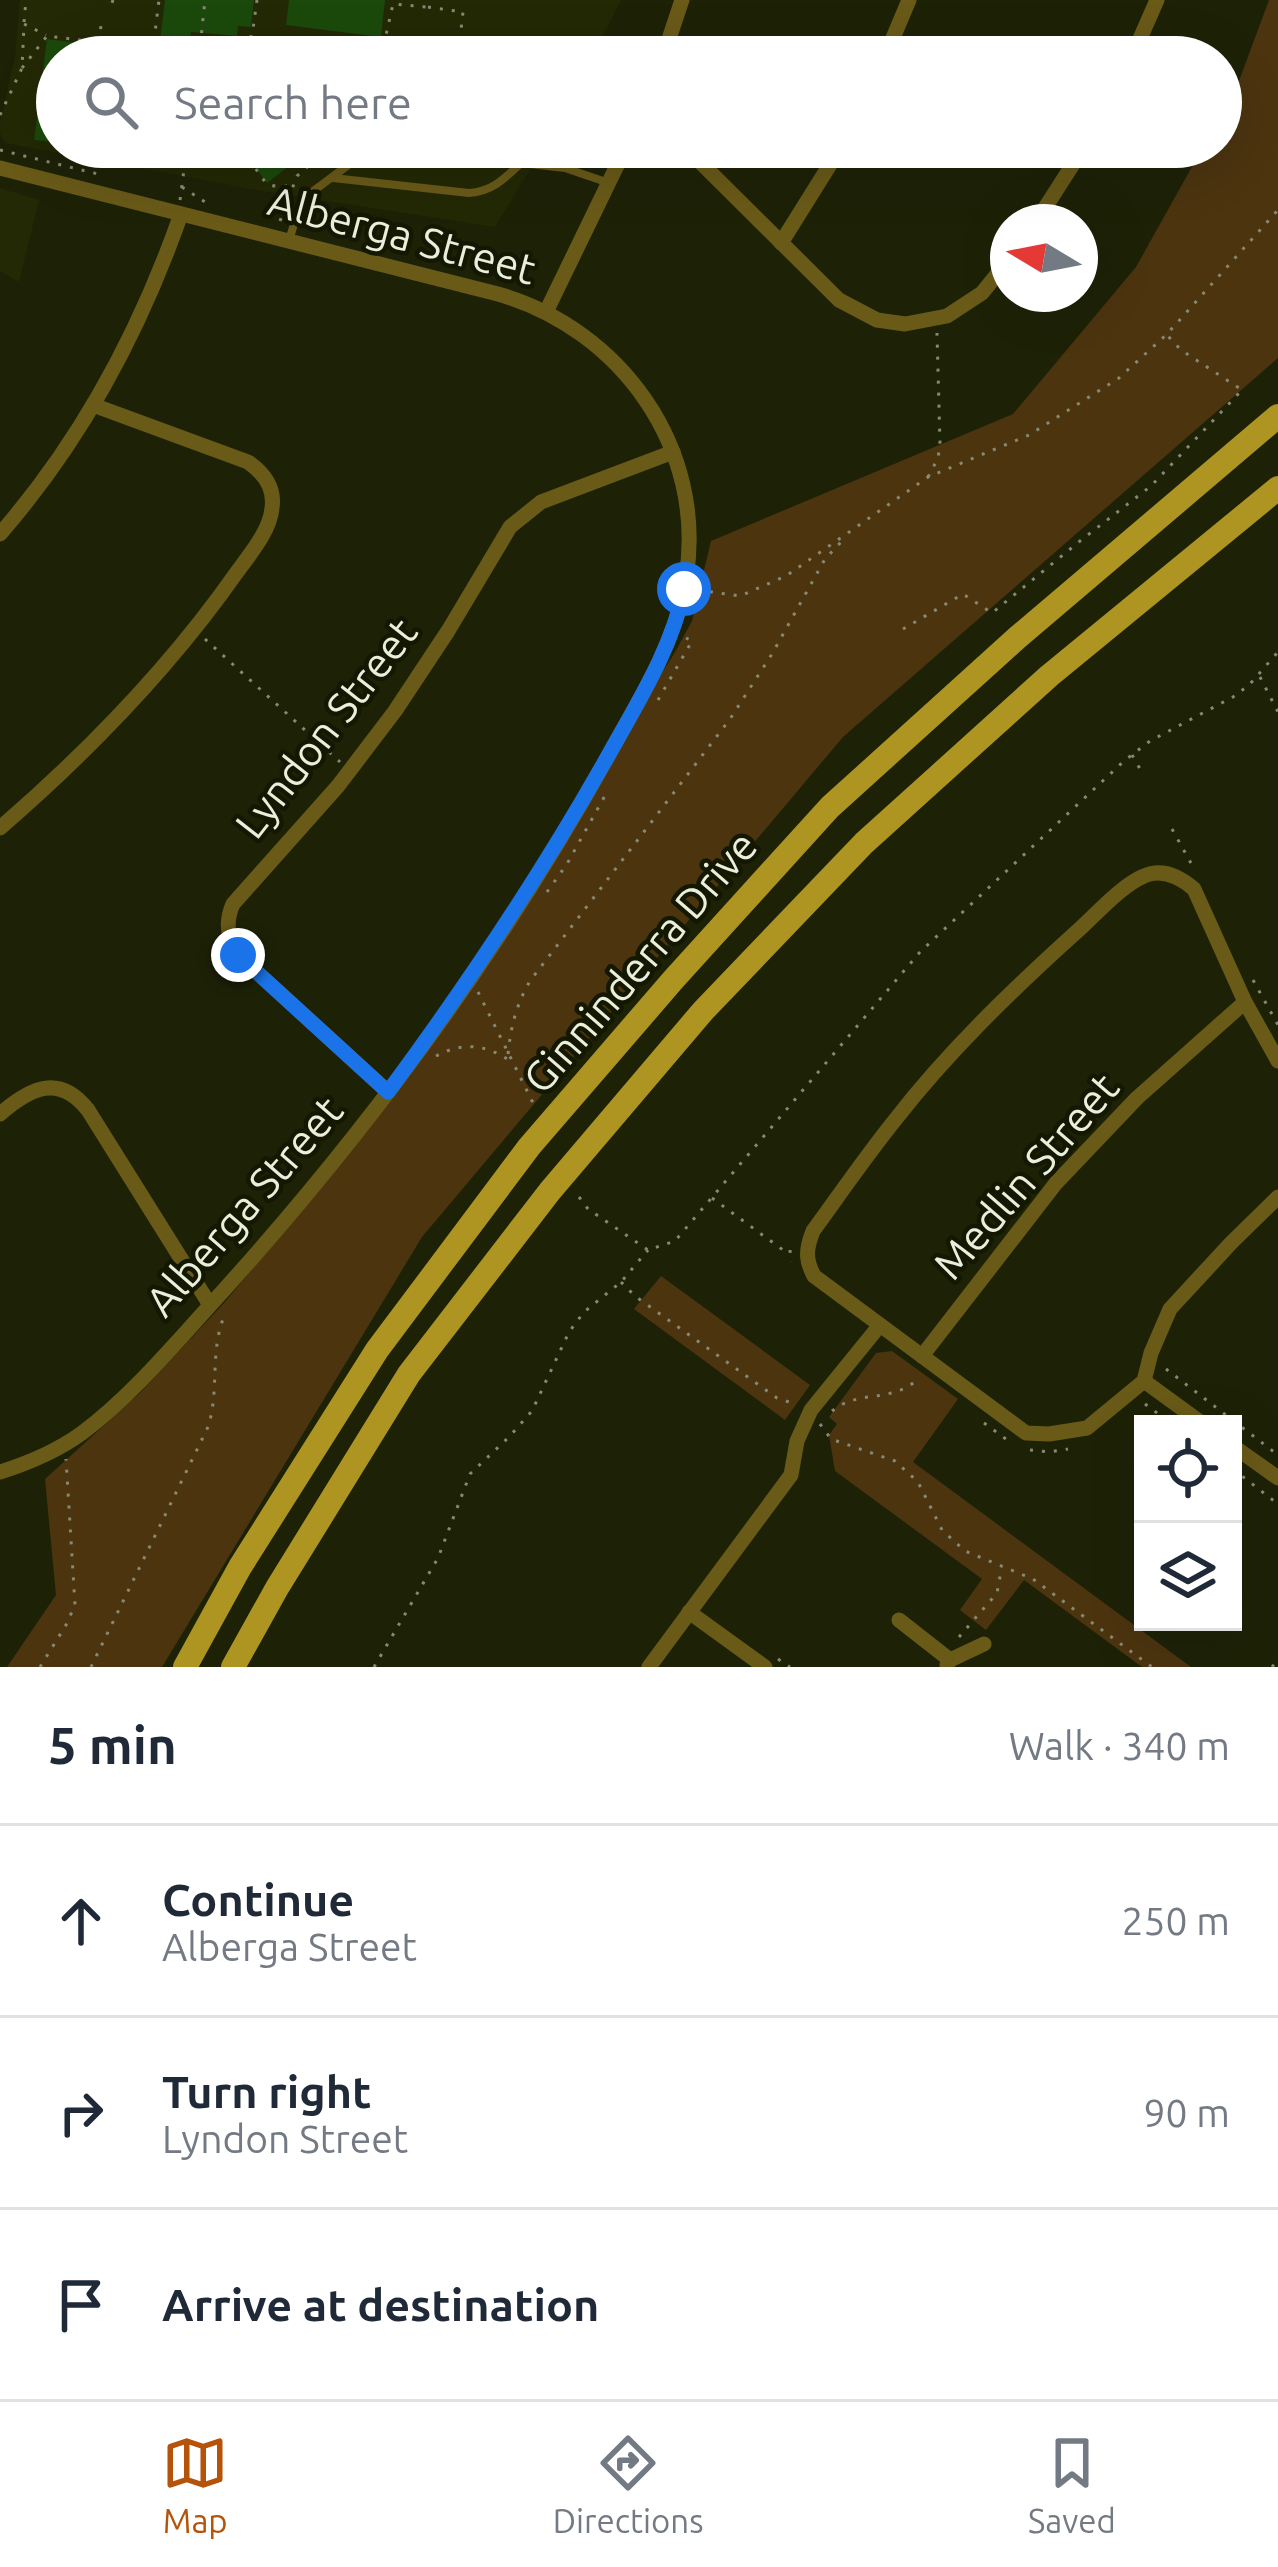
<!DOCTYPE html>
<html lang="en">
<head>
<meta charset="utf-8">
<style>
	body { margin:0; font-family:Ubuntu,sans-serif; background:#f2f2f3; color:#1f2937 }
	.controls { position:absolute; right:36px; bottom:36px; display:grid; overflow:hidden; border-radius:0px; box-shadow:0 12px 48px #0002 }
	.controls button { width:108px; height:108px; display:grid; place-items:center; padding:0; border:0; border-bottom:3px solid #e0e1e3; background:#fff; color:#1f2937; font:60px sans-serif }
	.compass { position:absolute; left:990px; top:204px; width:108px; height:108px; border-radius:50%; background:#fff; box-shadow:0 12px 48px #0002; rotate:280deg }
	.stop { position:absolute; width:36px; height:36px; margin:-27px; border:9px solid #1a73e8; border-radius:50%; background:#fff }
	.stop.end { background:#1a73e8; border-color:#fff; box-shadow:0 3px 12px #0008 }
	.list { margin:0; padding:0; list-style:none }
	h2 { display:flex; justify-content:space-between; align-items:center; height:156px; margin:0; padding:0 48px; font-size:51px }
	h2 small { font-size:39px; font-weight:400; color:#747a83 }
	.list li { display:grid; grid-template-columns:78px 1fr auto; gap:36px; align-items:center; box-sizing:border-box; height:192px; padding:0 48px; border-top:3px solid #e0e1e3 }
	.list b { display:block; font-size:45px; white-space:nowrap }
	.list p { margin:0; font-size:39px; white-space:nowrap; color:#747a83 }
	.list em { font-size:39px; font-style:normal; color:#747a83 }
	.icon { flex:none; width:66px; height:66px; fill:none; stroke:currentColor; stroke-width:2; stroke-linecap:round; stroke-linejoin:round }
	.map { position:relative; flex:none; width:1278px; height:1667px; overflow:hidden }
	.search { position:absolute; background:#fff; box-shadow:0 12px 48px #0002; left:36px; right:36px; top:36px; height:132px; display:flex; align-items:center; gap:30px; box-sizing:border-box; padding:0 42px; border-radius:66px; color:#747a83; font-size:45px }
	.sheet { height:732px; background:#fff }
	nav { display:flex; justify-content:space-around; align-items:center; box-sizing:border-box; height:168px; border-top:3px solid #e0e1e3; background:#fff; font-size:33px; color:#747a83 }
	nav a { display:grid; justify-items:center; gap:6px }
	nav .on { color:#b45309 }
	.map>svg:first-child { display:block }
	.built { fill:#232805 }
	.green { fill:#4c340f }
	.building { fill:#1b490b }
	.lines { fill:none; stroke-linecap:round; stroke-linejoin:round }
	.path { stroke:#868a75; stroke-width:3; stroke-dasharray:3 9; stroke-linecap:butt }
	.lane { stroke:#695a18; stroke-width:8 }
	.street { stroke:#695a18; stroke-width:15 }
	.primary { stroke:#ae9522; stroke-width:24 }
	.route { stroke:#1a73e8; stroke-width:15 }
	.labels { text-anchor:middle; stroke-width:9; stroke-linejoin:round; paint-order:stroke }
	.street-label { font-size:42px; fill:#eaeedd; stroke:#141801 }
</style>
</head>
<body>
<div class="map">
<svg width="1278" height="1667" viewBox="0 0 1278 1667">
	<rect width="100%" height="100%" fill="#1d2207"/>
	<g class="built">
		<path d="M20,0H621L592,57H57V147H544L495,227L262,191L5,143L0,133V123L15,57Z"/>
		<path d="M0,188L39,200L19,282L0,271Z"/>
	</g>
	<g class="green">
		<path d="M1269,0H1278V358L843,737L422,1237L162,1667H7L56,1595L45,1479L141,1392L224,1303L356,1145L674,654L692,621L711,541L1013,414L1136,267L1203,147H1221V115L1236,89Z"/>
		<path d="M661,1276L810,1385L785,1420L634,1309Z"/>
		<path d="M892,1351L958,1399L913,1462L1191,1667H1142L1024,1580L986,1630L960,1610L982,1579L835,1471L829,1435L837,1424L829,1417L876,1353Z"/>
	</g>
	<g class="building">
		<path d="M165,0H254L251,27L238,26L237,36L191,32L188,57H158Z"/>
		<path d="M289,0H385L381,37L286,25Z"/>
		<path d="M47,39L125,49V57H57V132L54,142L34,140Z"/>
		<path d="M260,147H314L267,183L247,156Z"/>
	</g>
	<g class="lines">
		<g class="path">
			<path d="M113,0L112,3L119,0"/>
			<path d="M428,7L463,12L458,57"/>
			<path d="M24,22L26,0"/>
			<path d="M99,41L102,18"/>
			<path d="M154,50L164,57"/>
			<path d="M199,57L205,0"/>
			<path d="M206,57L252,36L257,0"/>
			<path d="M381,57L393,4L426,7L427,0"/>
			<path d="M22,68L47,36L153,49L159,0"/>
			<path d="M0,115L22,68L24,24L46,35"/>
			<path d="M0,150L102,175"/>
			<path d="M249,159C265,181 264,190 292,185"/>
			<path d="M182,187L205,202"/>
			<path d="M180,200L187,147"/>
			<path d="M280,221L297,176L330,147"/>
			<path d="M928,477L938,458L940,444L937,333"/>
			<path d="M698,590L740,596L786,576L928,477L1029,435L1119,378L1167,334L1278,210"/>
			<path d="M903,629L963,594L992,613L1080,541L1151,486L1242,390L1181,350L1168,336"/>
			<path d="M205,639L340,762"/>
			<path d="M1260,677L1278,712"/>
			<path d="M658,700L692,641L686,638"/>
			<path d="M1132,755L1143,774"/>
			<path d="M1172,829L1192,865"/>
			<path d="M547,892L567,864L607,792"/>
			<path d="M1253,980L1278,1025"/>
			<path d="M478,992L535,1107"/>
			<path d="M508,1054C511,1026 516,1005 530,981L730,719L772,654L825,559L841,542"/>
			<path d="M436,1056C462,1042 486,1044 510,1061"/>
			<path d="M579,1197L588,1209L648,1250L675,1241L920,952L1124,761L1150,741L1233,697L1249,685L1278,652"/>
			<path d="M712,1198L783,1250"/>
			<path d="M790,1250L791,1262"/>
			<path d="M621,1282L635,1296L777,1398L795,1404"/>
			<path d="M1166,1369L1278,1455"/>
			<path d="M1145,1404L1172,1424"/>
			<path d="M832,1411C861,1388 892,1405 920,1377"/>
			<path d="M984,1423L1010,1442"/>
			<path d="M820,1424L831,1439L895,1461L918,1482L942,1530L965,1551L1033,1579L1152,1667"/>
			<path d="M1030,1450L1049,1452L1068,1449"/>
			<path d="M1233,1469L1278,1504"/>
			<path d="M959,1637L997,1593L1001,1571"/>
			<path d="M778,1659L790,1667"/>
			<path d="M40,1667L66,1625L75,1605L66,1459"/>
			<path d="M91,1667L208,1427C220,1390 209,1351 225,1314"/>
			<path d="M374,1667L438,1558L470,1474L510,1436L532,1411L569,1332L584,1312L621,1282L648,1250"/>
			<path d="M1272,1667L1278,1660"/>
		</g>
		<g class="lane">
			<path d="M333,178L469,193C493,191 504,179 521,163"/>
			<path d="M289,240L297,215L308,195L367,151L389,148L565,168L609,183"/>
		</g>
		<g class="street">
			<path d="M663,57L682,0"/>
			<path d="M885,57L909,0"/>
			<path d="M1132,57L1157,0"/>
			<path d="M685,147L839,300L877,320L905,324L947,316L982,293L1008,261"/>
			<path d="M0,168L498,294C621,329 707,449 686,578C676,644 637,703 606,760C500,951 369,1129 223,1291C180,1338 133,1395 82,1433C57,1451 29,1463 0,1472"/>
			<path d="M1036,222L1084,147"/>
			<path d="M781,243L841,147"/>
			<path d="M546,312L626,147"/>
			<path d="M0,534C82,440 140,331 181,214"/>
			<path d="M0,828C89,751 169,669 237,572C250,554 270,531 272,508C275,488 264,473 248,462L93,405"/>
			<path d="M1278,1061L1245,1002L1194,889C1180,877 1162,868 1144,876C1120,886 1093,918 1073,935C1010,992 947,1053 895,1120C866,1156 840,1194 813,1231C806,1249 805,1259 814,1276L1026,1433L1049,1434L1087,1428L1144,1381L1151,1353L1170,1309L1231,1243L1278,1197"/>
			<path d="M388,1092L238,955C227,938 225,922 233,904L338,786L395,711L448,631L510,527L541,502L673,452"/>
			<path d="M0,1114C30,1088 59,1073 88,1110L210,1305"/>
			<path d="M922,1356L1056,1183L1137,1098L1245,1002"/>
			<path d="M1144,1381L1203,1424"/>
			<path d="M1233,1446L1278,1478"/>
			<path d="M689,1612L765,1667"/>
			<path d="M899,1620L950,1660"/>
			<path d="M947,1665L950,1660L984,1644"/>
			<path d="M649,1667L791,1475L797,1441L811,1410L880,1325"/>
		</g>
		<g class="primary">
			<path d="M185,1667L240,1567L377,1350L529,1147L673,980L830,807L1018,637L1278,416"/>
			<path d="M233,1667L277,1588L409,1374L550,1191L703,1011L864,843L1049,676L1278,488"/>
		</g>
	</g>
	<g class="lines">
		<path class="route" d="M238,955L388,1092C470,981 546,867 613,747C641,697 673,645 684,589"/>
	</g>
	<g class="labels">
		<g class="street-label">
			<text transform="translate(402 235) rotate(15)" y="15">Alberga Street</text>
			<text transform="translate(326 728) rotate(-52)" y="15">Lyndon Street</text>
			<text transform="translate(640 962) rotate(-49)" y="15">Ginninderra Drive</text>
			<text transform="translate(1026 1176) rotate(-49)" y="15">Medlin Street</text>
			<text transform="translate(244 1206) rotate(-49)" y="15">Alberga Street</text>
		</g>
	</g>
</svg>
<div class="controls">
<button><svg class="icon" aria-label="locate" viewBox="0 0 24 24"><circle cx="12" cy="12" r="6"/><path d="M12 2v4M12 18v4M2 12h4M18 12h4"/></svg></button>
<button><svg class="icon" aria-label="layers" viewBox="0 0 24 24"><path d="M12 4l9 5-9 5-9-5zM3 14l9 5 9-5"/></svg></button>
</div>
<svg class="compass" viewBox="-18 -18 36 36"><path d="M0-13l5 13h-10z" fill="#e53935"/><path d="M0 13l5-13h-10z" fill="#747a83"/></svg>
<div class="stop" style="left:684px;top:589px"></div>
<div class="stop end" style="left:238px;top:955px"></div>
<div class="search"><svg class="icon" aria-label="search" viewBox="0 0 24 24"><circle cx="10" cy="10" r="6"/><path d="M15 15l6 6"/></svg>Search here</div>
</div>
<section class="sheet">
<h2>5 min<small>Walk · 340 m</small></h2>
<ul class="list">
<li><svg class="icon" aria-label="ahead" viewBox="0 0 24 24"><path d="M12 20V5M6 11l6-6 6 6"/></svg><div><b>Continue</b><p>Alberga Street</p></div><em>250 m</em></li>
<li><svg class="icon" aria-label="right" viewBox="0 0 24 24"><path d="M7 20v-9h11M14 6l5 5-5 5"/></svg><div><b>Turn right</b><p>Lyndon Street</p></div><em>90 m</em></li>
<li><svg class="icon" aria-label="arrive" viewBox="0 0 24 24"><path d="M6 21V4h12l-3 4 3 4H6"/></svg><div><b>Arrive at destination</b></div></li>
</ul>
</section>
<nav>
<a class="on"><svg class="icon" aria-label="map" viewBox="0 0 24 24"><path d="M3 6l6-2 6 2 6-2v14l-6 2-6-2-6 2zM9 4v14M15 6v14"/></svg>Map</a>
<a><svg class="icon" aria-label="directions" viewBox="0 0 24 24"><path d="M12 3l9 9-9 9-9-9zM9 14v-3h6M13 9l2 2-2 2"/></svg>Directions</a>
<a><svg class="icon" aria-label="saved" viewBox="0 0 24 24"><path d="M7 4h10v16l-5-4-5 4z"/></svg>Saved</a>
</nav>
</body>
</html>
